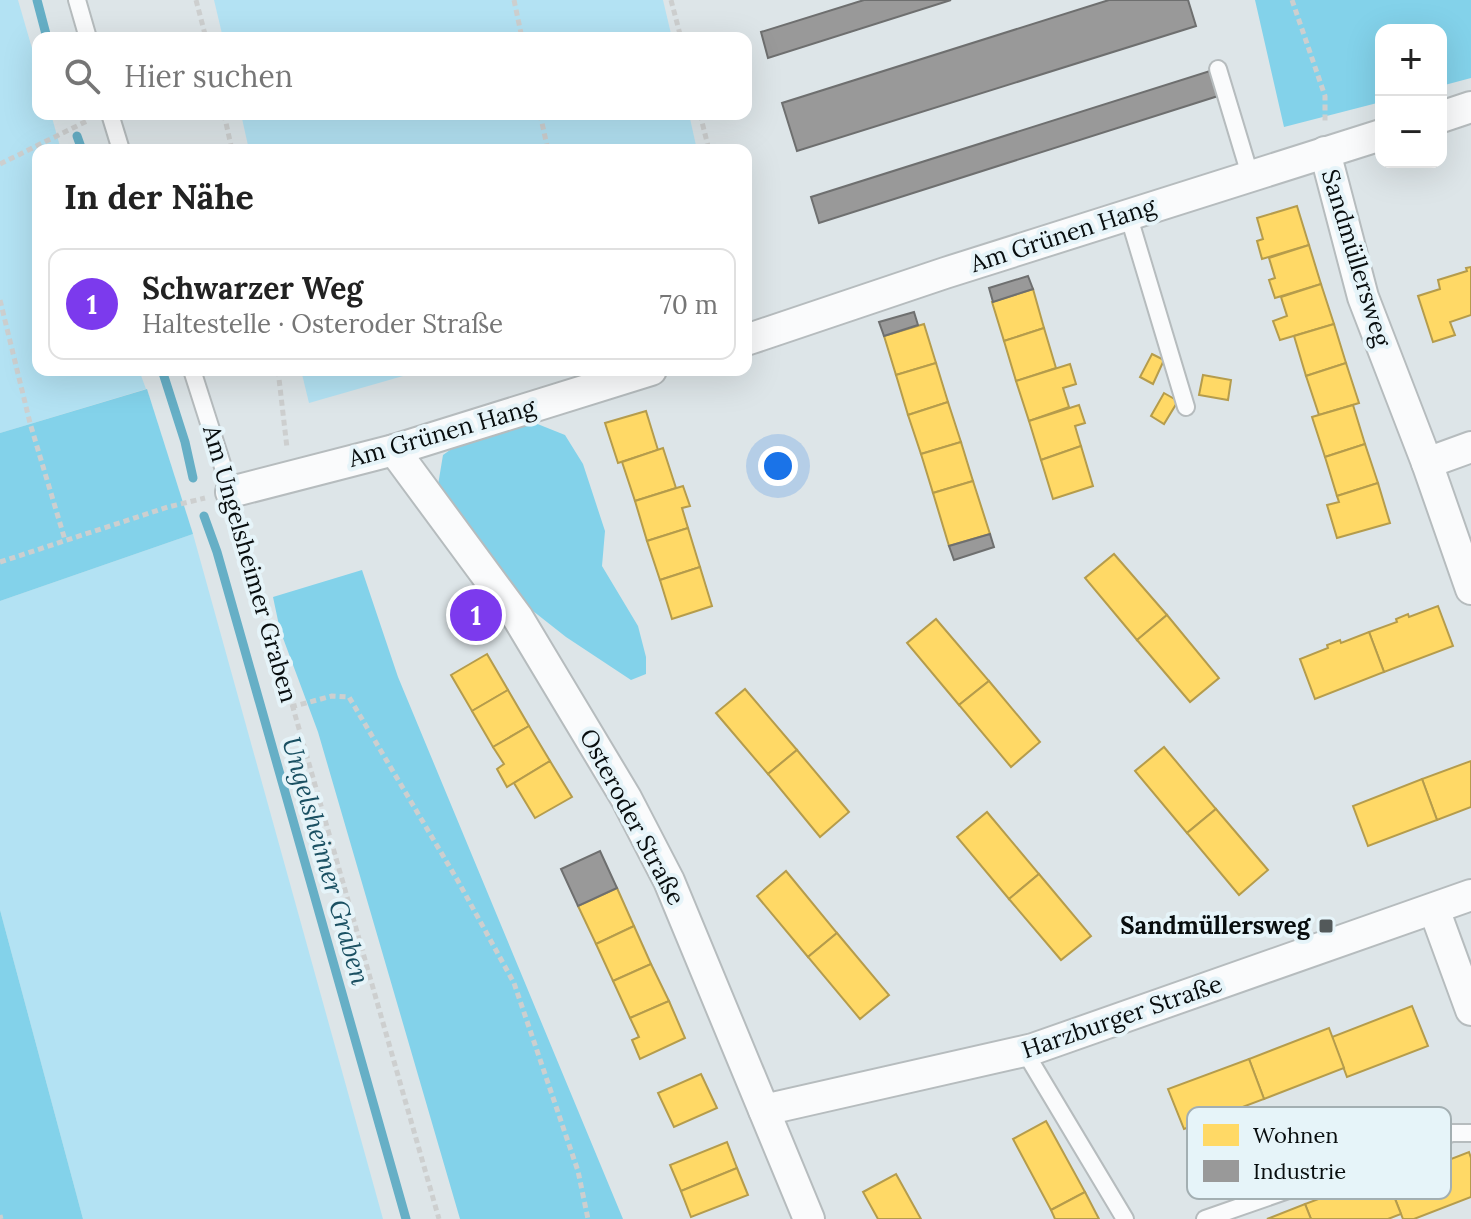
<!DOCTYPE html>
<html lang="de">
<head>
<meta charset="utf-8">
<style>
	body { margin:0; font-family:Lora,serif; background:#f2f2f2; color:#222 }
	.controls { position:absolute; right:24px; top:24px; display:grid; overflow:hidden; border-radius:16px; box-shadow:0 8px 32px #0002 }
	.controls button { width:72px; height:72px; display:grid; place-items:center; padding:0; border:0; border-bottom:2px solid #e0e0e0; background:#fff; color:#222; font:40px sans-serif }
	.you { position:absolute; left:778px; top:466px; width:28px; height:28px; margin:-20px; border:6px solid #fff; border-radius:50%; background:#1a73e8; box-shadow:0 0 0 12px #1a73e833 }
	.badge { display:grid; place-items:center; width:52px; height:52px; border-radius:50%; background:#7c3aed; color:#fff; font-size:26px; font-weight:700 }
	.pin { position:absolute; translate:-50% -50%; border:4px solid #fff; box-shadow:0 2px 8px #0006 }
	.list { margin:0; padding:0; list-style:none }
	h2 { display:flex; justify-content:space-between; align-items:center; height:104px; margin:0; padding:0 32px; font-size:34px }
	h2 small { font-size:26px; font-weight:400; color:#767676 }
	.list li { display:grid; grid-template-columns:52px 1fr auto; gap:24px; align-items:center; box-sizing:border-box; height:112px; margin:0 16px 16px; padding:0 16px; border:2px solid #e0e0e0; border-radius:16px }
	.list b { display:block; font-size:30px; white-space:nowrap }
	.list p { margin:0; font-size:26px; white-space:nowrap; color:#767676 }
	.list em { font-size:26px; font-style:normal; color:#767676 }
	.icon { flex:none; width:44px; height:44px; fill:none; stroke:currentColor; stroke-width:2; stroke-linecap:round; stroke-linejoin:round }
	.map { position:relative; flex:none; width:1471px; height:1219px; overflow:hidden }
	.search { position:absolute; background:#fff; box-shadow:0 8px 32px #0002; left:32px; top:32px; width:720px; height:88px; display:flex; align-items:center; gap:20px; box-sizing:border-box; padding:0 28px; border-radius:16px; color:#767676; font-size:30px }
	.panel { position:absolute; background:#fff; box-shadow:0 8px 32px #0002; left:32px; top:144px; width:720px; height:232px; border-radius:16px }
	.map>svg:first-child { display:block }
	.green { fill:#b3e2f3 }
	.forest { fill:#83d2ea }
	.homes { fill:#ffd966; stroke:#b59c4c; stroke-width:2 }
	.industry { fill:#999; stroke:#6e6f6f; stroke-width:2 }
	.lines { fill:none; stroke-linecap:round; stroke-linejoin:round }
	.stream { stroke:#66afc6; stroke-width:9 }
	.lane-casing { stroke:#b6bcbe; stroke-width:20 }
	.street-casing { stroke:#b6bcbe; stroke-width:34 }
	.path { stroke:#cdcfcf; stroke-width:5; stroke-dasharray:6 4; stroke-linecap:butt }
	.lane { stroke:#fafbfc; stroke-width:16 }
	.street { stroke:#fafbfc; stroke-width:30 }
	.poi-dot { fill:#53595a; stroke:#e6f4f9; stroke-width:3 }
	.labels { text-anchor:middle; stroke-width:8; stroke-linejoin:round; paint-order:stroke }
	.street-label { font-size:24px; fill:#080d0e; stroke:#e6f4f9 }
	.poi-label { font-size:24px; font-weight:bold; fill:#080d0e; stroke:#e6f4f9; text-anchor:end }
	.water-label { font-size:26px; font-style:italic; fill:#1a5062; stroke:#e6f4f9 }
	.key { fill:#e6f4f9; stroke:#a3afb2; stroke-width:2 }
	.key-label { font-size:22px; fill:#080d0e }
</style>
</head>
<body>
<div class="map">
<svg width="1471" height="1219" viewBox="0 0 1471 1219">
	<rect width="100%" height="100%" fill="#dde5e8"/>
	<g class="green">
		<path d="M0,0H18L38,69V114H51L61,150H38V370H139L146,389L0,433Z"/>
		<path d="M214,0H663L672,38H223Z"/>
		<path d="M241,114H689L697,150H249Z"/>
		<path d="M301,370H424L309,403Z"/>
		<path d="M193,534L383,1219H83L0,910V601Z"/>
	</g>
	<g class="forest">
		<path d="M1255,0H1471V78L1441,86V30H1381V102L1284,127Z"/>
		<path d="M147,389L193,534L0,601V433Z"/>
		<path d="M525,419L565,435L583,464L605,531L602,566L638,626L646,657V674L631,680L566,637L519,600L437,491L443,455L471,435Z"/>
		<path d="M362,570L398,677L623,1219H460L318,732L280,630L273,597Z"/>
		<path d="M0,910L83,1219H0Z"/>
	</g>
	<g class="homes">
		<path d="M1297,206L1309,245L1262,259L1257,241L1263,239L1257,218Z"/>
		<path d="M1309,245L1321,284L1275,298L1269,280L1275,278L1269,258Z"/>
		<path d="M1471,267V315L1450,322L1455,335L1433,342L1418,296L1440,289L1438,280L1467,271L1466,268Z"/>
		<path d="M1321,284L1334,324L1280,340L1273,321L1287,316L1281,297Z"/>
		<path d="M1033,289L1044,328L1004,341L992,302Z"/>
		<path d="M924,324L936,363L896,375L884,336Z"/>
		<path d="M1334,324L1346,363L1306,376L1294,336Z"/>
		<path d="M1044,328L1056,368L1016,381L1004,341Z"/>
		<path d="M1152,354L1164,360L1153,384L1140,377Z"/>
		<path d="M936,363L948,402L908,415L896,375Z"/>
		<path d="M1346,363L1359,403L1319,415L1306,376Z"/>
		<path d="M1070,364L1076,384L1063,388L1069,407L1029,421L1016,381Z"/>
		<path d="M1203,375L1231,380L1228,400L1199,395Z"/>
		<path d="M1164,393L1178,401L1164,424L1151,416Z"/>
		<path d="M948,402L961,442L921,454L908,415Z"/>
		<path d="M1079,405L1085,423L1075,426L1081,446L1041,460L1029,421Z"/>
		<path d="M1353,405L1365,444L1325,457L1312,417Z"/>
		<path d="M646,411L658,450L618,463L605,423Z"/>
		<path d="M961,442L973,481L933,493L921,454Z"/>
		<path d="M1365,444L1378,483L1337,496L1325,457Z"/>
		<path d="M1081,446L1093,486L1053,499L1041,460Z"/>
		<path d="M663,448L676,488L635,501L622,462Z"/>
		<path d="M973,481L990,534L949,546L933,493Z"/>
		<path d="M1378,483L1390,523L1337,538L1327,505L1339,502L1337,496Z"/>
		<path d="M683,486L690,506L682,508L688,528L647,541L635,501Z"/>
		<path d="M688,528L700,567L660,580L647,541Z"/>
		<path d="M1114,554L1167,615L1137,640L1085,578Z"/>
		<path d="M700,567L712,606L672,619L660,580Z"/>
		<path d="M1438,606L1453,646L1384,672L1369,632L1397,622L1396,619L1408,614L1409,617Z"/>
		<path d="M1167,615L1219,678L1190,702L1137,640Z"/>
		<path d="M936,619L989,681L959,705L907,643Z"/>
		<path d="M1369,632L1384,672L1315,699L1300,659L1328,648L1327,645L1340,640L1341,643Z"/>
		<path d="M487,654L508,690L472,711L451,675Z"/>
		<path d="M989,681L1040,742L1011,767L959,705Z"/>
		<path d="M745,689L797,750L768,774L716,713Z"/>
		<path d="M508,690L529,726L493,747L472,711Z"/>
		<path d="M529,726L550,761L507,787L497,769L504,764L493,747Z"/>
		<path d="M1164,747L1216,809L1187,833L1135,771Z"/>
		<path d="M797,750L849,812L820,837L768,774Z"/>
		<path d="M550,761L572,797L535,818L514,783Z"/>
		<path d="M1471,761V807L1437,820L1422,779Z"/>
		<path d="M1422,779L1437,820L1368,846L1353,806Z"/>
		<path d="M1216,809L1268,870L1239,895L1187,833Z"/>
		<path d="M987,812L1039,874L1009,899L957,837Z"/>
		<path d="M786,871L837,933L808,957L757,896Z"/>
		<path d="M1039,874L1091,936L1061,960L1009,899Z"/>
		<path d="M617,888L634,926L596,944L578,906Z"/>
		<path d="M634,926L651,964L613,981L596,944Z"/>
		<path d="M837,933L889,995L860,1019L808,957Z"/>
		<path d="M651,964L669,1001L630,1018L613,981Z"/>
		<path d="M669,1001L685,1038L640,1059L632,1040L639,1037L630,1018Z"/>
		<path d="M1412,1006L1428,1046L1347,1077L1332,1037Z"/>
		<path d="M1329,1028L1344,1068L1264,1099L1249,1059Z"/>
		<path d="M1249,1059L1264,1099L1184,1129L1168,1089Z"/>
		<path d="M701,1074L717,1108L674,1127L658,1093Z"/>
		<path d="M1046,1121L1085,1192L1051,1210L1013,1139Z"/>
		<path d="M727,1142L737,1168L681,1191L670,1165Z"/>
		<path d="M1469,1152L1471,1158V1197L1414,1219H1403L1389,1183Z"/>
		<path d="M737,1168L748,1195L691,1217L681,1191Z"/>
		<path d="M896,1174L921,1219H878L863,1192Z"/>
		<path d="M1385,1174L1401,1214L1388,1219H1311L1305,1204Z"/>
		<path d="M1085,1192L1099,1219H1055L1051,1210Z"/>
		<path d="M1305,1204L1311,1219H1267Z"/>
	</g>
	<g class="industry">
		<path d="M864,0H951L768,58L761,32Z"/>
		<path d="M1109,0H1188L1196,26L797,151L782,103Z"/>
		<path d="M1210,71L1218,96L819,223L811,197Z"/>
		<path d="M1028,276L1033,289L993,302L989,288Z"/>
		<path d="M914,312L918,325L884,336L879,322Z"/>
		<path d="M990,534L994,547L954,560L949,546Z"/>
		<path d="M600,851L617,888L578,906L561,869Z"/>
	</g>
	<g class="lines">
		<g class="stream">
			<path d="M37,0L47,38"/>
			<path d="M77,136L82,150"/>
			<path d="M162,370L185,442L193,478"/>
			<path d="M204,516L217,552L406,1219"/>
		</g>
		<g class="lane-casing">
			<g id="lane">
				<path d="M77,0L88,38"/>
				<path d="M1218,69L1250,175"/>
				<path d="M110,114L121,150"/>
				<path d="M1128,214L1186,407"/>
				<path d="M192,370L231,492"/>
				<path d="M1025,1052L1125,1219"/>
				<path d="M1205,1219L1452,1133H1471"/>
			</g>
		</g>
		<g class="street-casing">
			<g id="street">
				<path d="M1441,117L1471,107"/>
				<path d="M1325,152L1363,297L1427,463L1471,589"/>
				<path d="M746,340L945,273L1381,135"/>
				<path d="M394,450L518,618L626,798L669,881L809,1219"/>
				<path d="M1427,463L1471,447"/>
				<path d="M231,492L394,450L651,370"/>
				<path d="M1434,909L1471,1010"/>
				<path d="M764,1110L1033,1049L1471,895"/>
			</g>
		</g>
		<g class="path">
			<path d="M196,0L206,38"/>
			<path d="M514,0L522,38"/>
			<path d="M671,0L681,38"/>
			<path d="M1292,0L1325,96V122"/>
			<path d="M224,114L232,150"/>
			<path d="M540,114L548,150"/>
			<path d="M700,114L709,150"/>
			<path d="M0,164L89,120"/>
			<path d="M0,300L30,423L65,540"/>
			<path d="M278,370L287,448"/>
			<path d="M240,522L439,1219"/>
			<path d="M0,562L168,507L205,498"/>
			<path d="M291,707L332,696L349,697L458,881L514,983L578,1171L588,1219"/>
			<path d="M0,1215L1,1219"/>
		</g>
		<use href="#lane" class="lane"/>
		<use href="#street" class="street"/>
	</g>
	<rect class="poi-dot" x="1318" y="918" width="16" height="16" rx="4"/>
	<g class="labels">
		<g class="street-label">
			<text transform="translate(1063 235) rotate(-18)" y="8">Am Grünen Hang</text>
			<text transform="translate(1356 258) rotate(73)" y="8">Sandmüllersweg</text>
			<text transform="translate(442 433) rotate(-16)" y="8">Am Grünen Hang</text>
			<text transform="translate(250 564) rotate(74)" y="8">Am Ungelsheimer Graben</text>
			<text transform="translate(632 817) rotate(62)" y="8">Osteroder Straße</text>
			<text transform="translate(1122 1017) rotate(-19)" y="8">Harzburger Straße</text>
		</g>
		<g class="poi-label">
			<text x="1310" y="934">Sandmüllersweg</text>
		</g>
		<g class="water-label">
			<text transform="translate(326 861) rotate(74)" y="9">Ungelsheimer Graben</text>
		</g>
	</g>
	<rect x="1187" y="1107" width="264" height="92" rx="12" class="key"/>
	<rect x="1203" y="1124" width="36" height="22" fill="#ffd966"/>
	<rect x="1203" y="1160" width="36" height="22" fill="#999"/>
	<g class="key-label">
		<text x="1253" y="1143">Wohnen</text>
		<text x="1253" y="1179">Industrie</text>
	</g>
</svg>
<div class="controls">
<button>+</button>
<button>−</button>
</div>
<div class="you"></div>
<div class="pin badge" style="left:476px;top:615px">1</div>
<div class="search"><svg class="icon" aria-label="search" viewBox="0 0 24 24"><circle cx="10" cy="10" r="6"/><path d="M15 15l6 6"/></svg>Hier suchen</div>
<section class="panel">
<h2>In der Nähe<small></small></h2>
<ul class="list">
<li><span class="badge">1</span><div><b>Schwarzer Weg</b><p>Haltestelle · Osteroder Straße</p></div><em>70 m</em></li>
</ul>
</section>
</div>
</body>
</html>
